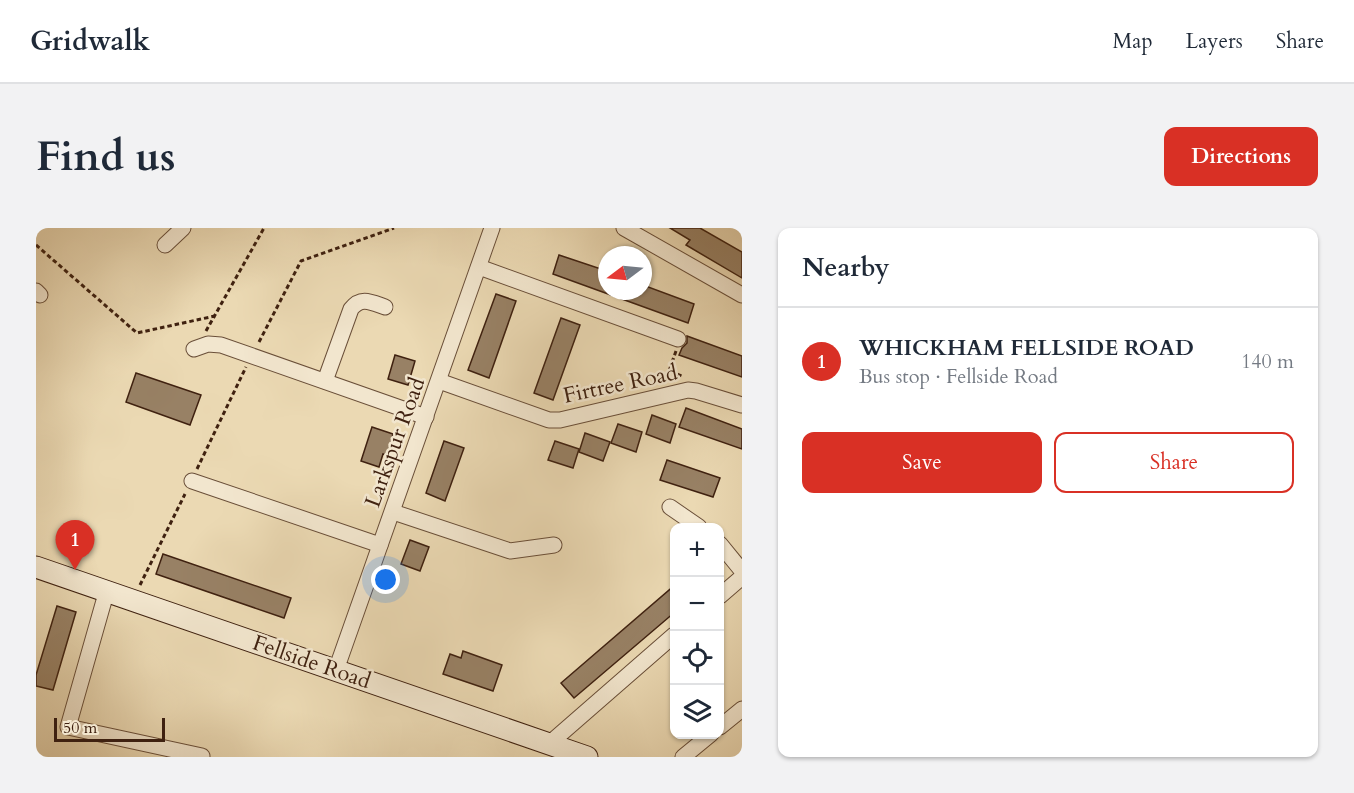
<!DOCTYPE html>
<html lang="en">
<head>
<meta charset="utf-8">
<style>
	body { margin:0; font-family:Cardo,serif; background:#f2f2f3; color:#1f2937 }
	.controls { position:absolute; right:18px; bottom:18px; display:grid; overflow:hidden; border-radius:12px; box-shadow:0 2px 4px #0004 }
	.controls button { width:54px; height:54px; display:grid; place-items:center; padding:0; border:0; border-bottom:2px solid #e0e1e3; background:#fff; color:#1f2937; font:30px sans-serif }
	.compass { position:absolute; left:562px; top:18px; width:54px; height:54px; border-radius:50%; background:#fff; box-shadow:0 2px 4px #0004; rotate:254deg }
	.scale { position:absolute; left:18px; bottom:15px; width:111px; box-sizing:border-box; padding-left:6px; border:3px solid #3f2110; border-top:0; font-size:16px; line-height:21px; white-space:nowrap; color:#3f2110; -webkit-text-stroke:4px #f2e6ce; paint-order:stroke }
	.you { position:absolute; left:350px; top:352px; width:21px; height:21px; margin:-15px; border:4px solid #fff; border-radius:50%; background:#1a73e8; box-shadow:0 0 0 9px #1a73e833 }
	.badge { display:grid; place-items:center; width:39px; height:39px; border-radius:50%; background:#d93025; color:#fff; font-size:20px; font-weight:700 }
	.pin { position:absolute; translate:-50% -50px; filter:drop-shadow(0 2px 3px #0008) }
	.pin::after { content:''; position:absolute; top:32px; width:21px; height:18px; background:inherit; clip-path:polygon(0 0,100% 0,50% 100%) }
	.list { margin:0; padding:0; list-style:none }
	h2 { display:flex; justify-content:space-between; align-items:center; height:78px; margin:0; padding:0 24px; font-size:26px }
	h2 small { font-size:20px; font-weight:400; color:#747a83 }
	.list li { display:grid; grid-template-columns:39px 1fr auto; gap:18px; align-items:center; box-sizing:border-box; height:108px; padding:0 24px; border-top:2px solid #e0e1e3 }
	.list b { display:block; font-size:22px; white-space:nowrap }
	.list p { margin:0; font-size:20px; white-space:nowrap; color:#747a83 }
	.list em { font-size:20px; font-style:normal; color:#747a83 }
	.actions { display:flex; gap:12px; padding:18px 24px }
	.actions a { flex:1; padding:14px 0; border:2px solid #d93025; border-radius:12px; text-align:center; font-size:21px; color:#d93025 }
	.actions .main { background:#d93025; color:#fff }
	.icon { flex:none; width:33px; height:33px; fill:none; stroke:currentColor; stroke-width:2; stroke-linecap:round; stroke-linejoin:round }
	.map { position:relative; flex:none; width:706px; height:529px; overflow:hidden; border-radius:12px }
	header { display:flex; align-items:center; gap:36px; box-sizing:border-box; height:84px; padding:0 30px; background:#fff; border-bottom:2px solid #e0e1e3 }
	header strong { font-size:28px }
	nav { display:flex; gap:33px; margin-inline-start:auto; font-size:21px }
	.intro { display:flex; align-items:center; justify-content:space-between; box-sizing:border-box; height:144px; padding:0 36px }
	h1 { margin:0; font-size:42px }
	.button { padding:15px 27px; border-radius:12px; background:#d93025; color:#fff; font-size:21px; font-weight:700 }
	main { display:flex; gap:36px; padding:0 36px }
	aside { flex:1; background:#fff; border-radius:12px; box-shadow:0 2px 4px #0004 }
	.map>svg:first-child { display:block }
	.building { fill:#988165; stroke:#3f2110; stroke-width:1.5 }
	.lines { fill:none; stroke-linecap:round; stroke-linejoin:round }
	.street-casing { stroke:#6a4f39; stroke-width:17 }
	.secondary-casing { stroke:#3f2110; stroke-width:23 }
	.path { stroke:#3f2110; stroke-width:3; stroke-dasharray:4.5 3; stroke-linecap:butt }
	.street { stroke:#f2e6ce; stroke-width:15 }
	.secondary { stroke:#f2e6ce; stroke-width:21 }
	.labels { text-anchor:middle; stroke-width:5; stroke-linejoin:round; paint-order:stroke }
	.street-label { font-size:22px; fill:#3f2110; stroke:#f2e6ce }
</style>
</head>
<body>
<header>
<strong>Gridwalk</strong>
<nav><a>Map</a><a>Layers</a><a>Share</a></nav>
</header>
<div class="intro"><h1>Find us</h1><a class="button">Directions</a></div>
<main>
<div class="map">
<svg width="706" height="529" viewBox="0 0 706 529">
	<rect width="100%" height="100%" fill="#ebd9b3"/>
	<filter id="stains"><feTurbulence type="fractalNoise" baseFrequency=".00333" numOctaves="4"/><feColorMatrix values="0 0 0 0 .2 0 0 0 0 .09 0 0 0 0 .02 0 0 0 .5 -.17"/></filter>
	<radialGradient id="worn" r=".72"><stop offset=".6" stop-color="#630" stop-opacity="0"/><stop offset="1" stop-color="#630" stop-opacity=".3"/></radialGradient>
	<g class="building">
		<path d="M634,0H664L706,24V50L650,17L654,12Z"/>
		<path d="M523,27L571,43V63H607V57L658,76L652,95L517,46Z"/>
		<path d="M460,66L480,73L453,150L432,142Z"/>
		<path d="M525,90L544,97L517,172L498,165Z"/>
		<path d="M651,108L706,128V149L643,127L646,120L651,115Z"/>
		<path d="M359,127L379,133L372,157L352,151Z"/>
		<path d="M100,145L165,167L154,197L90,174Z"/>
		<path d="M650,180L706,201V221L643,199Z"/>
		<path d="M616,187L640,196L634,215L610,206Z"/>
		<path d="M582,196L606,204L600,224L575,215Z"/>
		<path d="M336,199L357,206L351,227L347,226L343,239L325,233Z"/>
		<path d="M549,205L574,214L567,233L543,224Z"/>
		<path d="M408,213L428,220L409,273L390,265Z"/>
		<path d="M519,213L543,221L537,240L512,232Z"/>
		<path d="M631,232L684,250L677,269L624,252Z"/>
		<path d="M374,312L393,319L384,343L365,336Z"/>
		<path d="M127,326L255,370L248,390L120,346Z"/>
		<path d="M639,357V384L538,470L525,455Z"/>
		<path d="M21,378L40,384L17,462L0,458V447Z"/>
		<path d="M427,423L466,437L457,463L407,446L414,426L425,430Z"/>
	</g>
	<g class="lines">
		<g class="street-casing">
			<g id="street">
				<path d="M588,0L706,67"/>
				<path d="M129,17L147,0"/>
				<path d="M443,39L642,111"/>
				<path d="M0,63L4,67"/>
				<path d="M158,121L172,116L185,117L390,189"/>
				<path d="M289,153L315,81C325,68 335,74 349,79"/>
				<path d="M403,153L513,192H524L652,162L660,163L706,177"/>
				<path d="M156,253L344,317"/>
				<path d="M634,279L663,299"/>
				<path d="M357,284L474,323L518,317"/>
				<path d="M684,316L706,343"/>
				<path d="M71,362L32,499L166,528"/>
				<path d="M684,368L706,349"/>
				<path d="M300,442L456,0"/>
				<path d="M684,499L706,481"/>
				<path d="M513,516L638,407"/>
				<path d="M647,529L675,506"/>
			</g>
		</g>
		<g class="secondary-casing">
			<path id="secondary" d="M0,339L551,529"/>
		</g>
		<g class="path">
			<path d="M0,17L101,105L179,88"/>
			<path d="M170,103L228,0"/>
			<path d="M223,114L265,33L358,0"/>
			<path d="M640,123L633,143L646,148"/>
			<path d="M161,241L210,139"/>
			<path d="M104,357L149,266"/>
		</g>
		<use href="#street" class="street"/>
		<use href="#secondary" class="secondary"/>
	</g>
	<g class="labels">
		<g class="street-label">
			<text transform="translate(584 155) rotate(-12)" y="8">Firtree Road</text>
			<text transform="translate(358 214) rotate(-70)" y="8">Larkspur Road</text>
			<text transform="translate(276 433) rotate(19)" y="8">Fellside Road</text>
		</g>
	</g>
	<rect width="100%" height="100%" filter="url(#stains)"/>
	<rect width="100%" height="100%" fill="url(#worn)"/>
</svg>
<div class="controls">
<button>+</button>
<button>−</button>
<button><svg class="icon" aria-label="locate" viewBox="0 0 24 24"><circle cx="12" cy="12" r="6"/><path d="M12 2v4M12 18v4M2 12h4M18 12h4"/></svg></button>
<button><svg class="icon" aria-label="layers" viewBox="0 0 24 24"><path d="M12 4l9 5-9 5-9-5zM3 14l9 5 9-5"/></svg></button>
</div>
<svg class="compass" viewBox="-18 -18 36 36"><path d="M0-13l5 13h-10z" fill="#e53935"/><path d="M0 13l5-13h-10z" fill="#747a83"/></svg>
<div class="scale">50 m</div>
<div class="you"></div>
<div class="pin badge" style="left:39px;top:342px">1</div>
</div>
<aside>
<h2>Nearby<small></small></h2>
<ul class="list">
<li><span class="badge">1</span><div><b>WHICKHAM FELLSIDE ROAD</b><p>Bus stop · Fellside Road</p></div><em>140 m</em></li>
</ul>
<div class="actions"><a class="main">Save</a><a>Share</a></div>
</aside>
</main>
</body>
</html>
